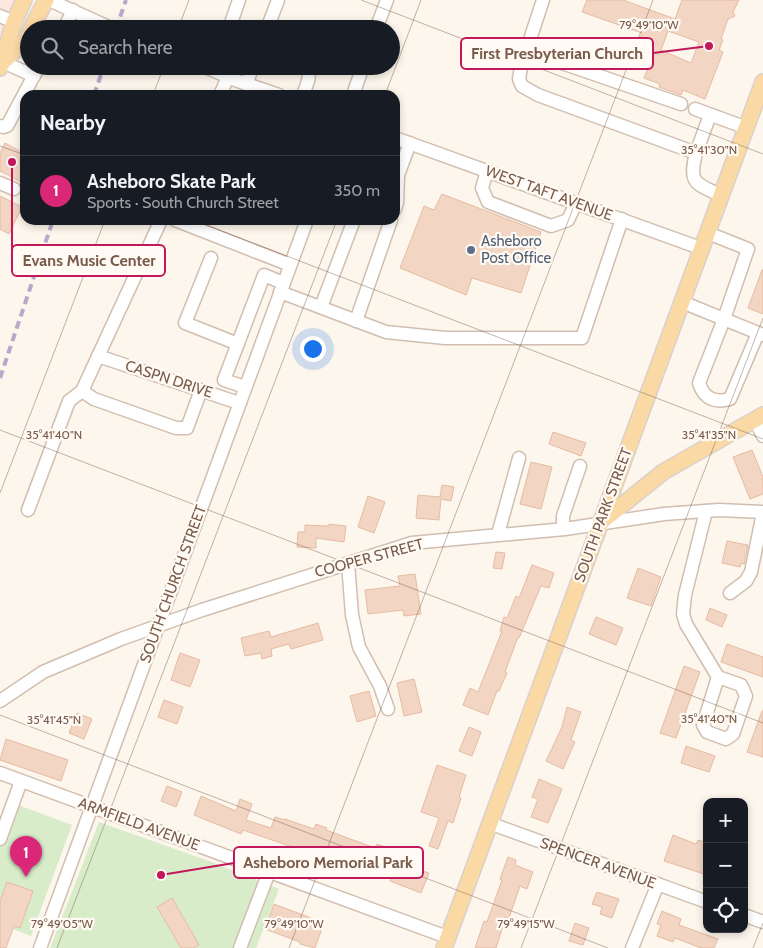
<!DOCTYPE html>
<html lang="en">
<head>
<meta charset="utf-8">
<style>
	body { margin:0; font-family:Cabin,sans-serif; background:#20242c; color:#f1f3f6 }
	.controls { position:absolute; right:15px; bottom:15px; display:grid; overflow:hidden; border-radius:10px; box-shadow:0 2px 8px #0003 }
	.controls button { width:45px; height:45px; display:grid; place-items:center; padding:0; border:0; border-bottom:1px solid #363941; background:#171b24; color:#f1f3f6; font:25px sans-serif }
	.you { position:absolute; left:312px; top:348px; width:18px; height:18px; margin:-12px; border:4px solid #fff; border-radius:50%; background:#1a73e8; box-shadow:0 0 0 8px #1a73e833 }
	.badge { display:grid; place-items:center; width:32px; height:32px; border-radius:50%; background:#db2777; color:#fff; font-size:16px; font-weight:700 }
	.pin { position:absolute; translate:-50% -41px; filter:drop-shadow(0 1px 2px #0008) }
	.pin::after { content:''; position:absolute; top:26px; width:18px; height:15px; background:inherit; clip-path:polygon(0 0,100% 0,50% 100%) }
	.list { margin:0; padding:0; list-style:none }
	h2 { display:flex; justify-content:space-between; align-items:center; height:65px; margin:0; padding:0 20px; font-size:21px }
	h2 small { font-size:16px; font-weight:400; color:#9ea1a6 }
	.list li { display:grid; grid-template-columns:32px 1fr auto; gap:15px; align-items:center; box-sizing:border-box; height:70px; padding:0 20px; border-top:1px solid #363941 }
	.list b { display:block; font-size:19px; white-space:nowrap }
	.list p { margin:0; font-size:16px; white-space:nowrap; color:#9ea1a6 }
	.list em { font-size:16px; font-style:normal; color:#9ea1a6 }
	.icon { flex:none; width:28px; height:28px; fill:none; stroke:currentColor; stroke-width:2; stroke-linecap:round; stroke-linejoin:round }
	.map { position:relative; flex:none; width:763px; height:948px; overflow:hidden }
	.search { position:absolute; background:#171b24; box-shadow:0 2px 8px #0003; left:20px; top:20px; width:380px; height:55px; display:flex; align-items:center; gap:12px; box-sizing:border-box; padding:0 18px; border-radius:28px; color:#9ea1a6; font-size:19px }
	.panel { position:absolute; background:#171b24; box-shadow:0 2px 8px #0003; left:20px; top:90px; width:380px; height:135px; border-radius:15px }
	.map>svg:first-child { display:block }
	.commercial { fill:#fde8e0 }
	.green { fill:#d8ecc9 }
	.building { fill:#f3d5c3; stroke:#e6bba3; fill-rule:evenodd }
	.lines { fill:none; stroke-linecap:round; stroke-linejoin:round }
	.minor-casing { stroke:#d1beb0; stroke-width:15 }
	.major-casing { stroke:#dad1cd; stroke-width:18 }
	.minor { stroke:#fff; stroke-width:12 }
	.major { stroke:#fbd9a5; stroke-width:15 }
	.rail { stroke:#b9a8c9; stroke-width:4; stroke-dasharray:8 5; stroke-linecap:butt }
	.ticks { fill:none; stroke:#7a5c4d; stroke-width:1; stroke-opacity:0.45 }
	.service-dot { fill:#5c6f8a; stroke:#fffaf3; stroke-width:2 }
	.labels { text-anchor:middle; stroke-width:4.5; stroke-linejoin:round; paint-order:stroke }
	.street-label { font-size:15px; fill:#7a5c4d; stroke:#fffaf3 }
	.service-label { font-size:15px; fill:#4e5e75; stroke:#fffaf3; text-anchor:start }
	.ticks-label { font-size:12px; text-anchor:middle; fill:#7a5c4d; stroke:#fffaf3; stroke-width:4.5; stroke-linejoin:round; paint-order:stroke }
	.leader { fill:none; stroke:#c2185b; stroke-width:2 }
	.callout-dot { fill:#c2185b; stroke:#fffaf3; stroke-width:2 }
	.callout { fill:#fffaf3; stroke:#c2185b; stroke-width:2 }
	.callout-label { font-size:16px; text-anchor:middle; font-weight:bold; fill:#7a5c4d }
</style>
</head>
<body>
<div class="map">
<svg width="763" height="948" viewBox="0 0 763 948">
	<rect width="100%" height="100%" fill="#fdf6ec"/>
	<path class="commercial" d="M0,0H19L0,37Z"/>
	<g class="green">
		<path d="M10,802L72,825L31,936L0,924V830Z"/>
		<path d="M99,822L209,861L279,889L256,948H50Z"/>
	</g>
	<g class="building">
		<path d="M587,0H623L675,19L682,0H739L733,12L735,16L728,19L721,39L723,40L719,50L723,52L705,99L683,90L681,95L659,87L660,84L644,78L649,65L633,59L642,33L582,12ZM668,31L699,42L691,63L661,50Z"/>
		<path d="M5,143L25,154V184L0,171V153Z"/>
		<path d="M442,194L541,232L521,293L472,278L466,295L400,268L424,206L434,210Z"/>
		<path d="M0,196L22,207L9,234L0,229Z"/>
		<path d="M762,270H763V314L748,308Z"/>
		<path d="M553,432L586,443L581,456L549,444Z"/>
		<path d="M752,450L763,477V494L750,499L733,457Z"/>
		<path d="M531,462L552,467L541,509L520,504Z"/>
		<path d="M442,485L454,487L451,501L441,499L439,520L416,518L418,495L440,497Z"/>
		<path d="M368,496L385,502L374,533L358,527Z"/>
		<path d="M329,524L346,526L344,542L316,538V548L297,547L298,532H305V525L329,526Z"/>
		<path d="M727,541L748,545L744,564L741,563L740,567L722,563Z"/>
		<path d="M496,552L505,553L502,569L493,568Z"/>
		<path d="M532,565L554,573L549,588L541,586L519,638L518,637L505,672L507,673L499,691H497L488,715L463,705L470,688L478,692L502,631H500L504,617L507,618L516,596L519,598Z"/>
		<path d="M638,568L661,577L651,606L627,598Z"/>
		<path d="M415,574L421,614L404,616L403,610L368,614L365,590L400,586L398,576Z"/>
		<path d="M710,608L727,615L722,627L706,620Z"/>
		<path d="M596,617L623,628L616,645L589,634Z"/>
		<path d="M318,623L323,640L291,649L289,644L271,649L272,656L262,659L261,653L245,656L241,638L269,631L271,637Z"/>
		<path d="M727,644L763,657V677L721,662Z"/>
		<path d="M180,653L200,660L190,687L171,680Z"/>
		<path d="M684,666L700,672L676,738L660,733Z"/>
		<path d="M414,679L422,712L404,716L397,683Z"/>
		<path d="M369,691L376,716L357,722L350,696Z"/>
		<path d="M164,700L183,707L177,724L158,717Z"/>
		<path d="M567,707L581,712L571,740L575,742L563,769L546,761L562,727Z"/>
		<path d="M762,711H763V757L747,752Z"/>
		<path d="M77,713L92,719L84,739L69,733Z"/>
		<path d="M469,727L481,732L472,756L459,751Z"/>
		<path d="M6,739L68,760L61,781L0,760Z"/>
		<path d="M686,746L715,756L709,772L681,763Z"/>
		<path d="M437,765L466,775L459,797L461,798L453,823L448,821L438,849L429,846L439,818L421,812Z"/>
		<path d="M539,779L562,789L548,823L531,817L538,799L532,797Z"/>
		<path d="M167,786L182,792L176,807L161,801Z"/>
		<path d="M201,796L236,811L240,799L252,804L246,820L271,828L275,817L285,820V819L314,829L316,824L327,828L326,830L375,848L377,844L388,848L386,854L404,860L402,864L429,873L421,893L390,881L394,871L358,857L352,874L331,867V865L302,854L304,851L243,830L241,834L194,815Z"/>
		<path d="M673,835L696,844L698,840L707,843V866L704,874L664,861Z"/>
		<path d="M508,857L516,860L515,865L533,872L527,889L520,886L509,918L506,917L496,948H475L484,921L487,922L502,880L500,879Z"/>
		<path d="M7,882L33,891L20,928L14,926L6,948H0V901Z"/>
		<path d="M597,892L619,899L612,918L600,914L602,907L592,904Z"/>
		<path d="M172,898L199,945L193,948H181L157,907Z"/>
		<path d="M274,904L324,923L315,948L300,944V942L265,929Z"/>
		<path d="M662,911L681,919L679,925L718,939L714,948H701L675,938L673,942L657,936L661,925L657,924Z"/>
		<path d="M575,923L589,928L583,945L569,941Z"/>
	</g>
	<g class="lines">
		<g class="minor-casing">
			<g id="minor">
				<path d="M49,0L113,29"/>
				<path d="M543,0L521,67L519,79L522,86L538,95L696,153C688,185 696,183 722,196"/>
				<path d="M0,16L14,22"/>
				<path d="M64,29L73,10"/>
				<path d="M229,29L239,0"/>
				<path d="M267,29L278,0"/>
				<path d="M376,29L387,0"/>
				<path d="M527,51L681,104"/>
				<path d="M3,62L34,76"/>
				<path d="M203,66L235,80L279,95"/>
				<path d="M246,84L253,66"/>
				<path d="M220,95L228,77"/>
				<path d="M303,95C306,86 312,76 307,66"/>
				<path d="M353,95L363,66"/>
				<path d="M695,109L747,128"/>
				<path d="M0,126L3,127L7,126L39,66"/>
				<path d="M395,138L703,249"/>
				<path d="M696,153L710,115"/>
				<path d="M487,171L482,188L488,202L551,226L568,220L576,203"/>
				<path d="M0,183L14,189"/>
				<path d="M395,209L397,203L398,175L410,143"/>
				<path d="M175,220L290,265"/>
				<path d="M708,233L748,249L724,319L699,383C704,399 715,403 730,399L758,333"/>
				<path d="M211,258L185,323L238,344"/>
				<path d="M280,292L386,332L445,338H582L622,219"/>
				<path d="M682,302L763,335"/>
				<path d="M321,307L354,220"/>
				<path d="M356,321L391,220"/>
				<path d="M98,356L239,403"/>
				<path d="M245,387L224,380L264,275L283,283"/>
				<path d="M82,391L94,399L176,428H187L201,390"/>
				<path d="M755,420L763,436"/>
				<path d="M28,510L69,401L82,391L161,220"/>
				<path d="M706,511L685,595L683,614L686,624L718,677L741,685L746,696L733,734L726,739L707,732L703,725L718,677"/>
				<path d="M563,529V516L580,466"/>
				<path d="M498,534L519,458"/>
				<path d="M348,563L352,615L359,647L380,686L388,709"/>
				<path d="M730,593L746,581L751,572L763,513"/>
				<path d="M0,701L43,672L121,639L202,610L412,543L565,529L664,514L719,510L763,512"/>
				<path d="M0,773L447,937"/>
				<path d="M489,823L707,902"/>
				<path d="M0,839L21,781"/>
				<path d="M744,915L763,922"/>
				<path d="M40,948L307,220"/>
				<path d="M240,948L269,872"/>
				<path d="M632,948L658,884"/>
			</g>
		</g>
		<g class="major-casing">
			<g id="major">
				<path d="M31,29L46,0"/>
				<path d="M4,61L25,41L29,34"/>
				<path d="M0,68L14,22L24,0"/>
				<path d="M600,523L663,472L763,415"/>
				<path d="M444,948L763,82"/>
			</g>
		</g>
		<use href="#minor" class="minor"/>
		<use href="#major" class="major"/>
		<g class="rail">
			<path d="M116,29L126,0"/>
			<path d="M94,95L104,66"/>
			<path d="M0,378L53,220"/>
		</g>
	</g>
	<path class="ticks" d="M361,0L763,154M178,29L189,0M153,95L164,66M385,95L421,0M0,146L25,155M193,220L763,439M0,430L763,723M0,493L105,220M0,715L608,948M57,948L337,220M289,948L653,0M521,948L763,318M753,948L763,923"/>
	<circle class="service-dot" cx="471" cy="250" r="5"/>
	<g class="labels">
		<g class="street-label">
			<text transform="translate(549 193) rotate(20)" y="5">WEST TAFT AVENUE</text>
			<text transform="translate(169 379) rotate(18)" y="5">CASPN DRIVE</text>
			<text transform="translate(603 515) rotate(-70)" y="5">SOUTH PARK STREET</text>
			<text transform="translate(369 558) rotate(-15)" y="5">COOPER STREET</text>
			<text transform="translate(173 584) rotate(-70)" y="5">SOUTH CHURCH STREET</text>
			<text transform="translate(139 824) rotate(20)" y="5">ARMFIELD AVENUE</text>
			<text transform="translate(598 863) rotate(20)" y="5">SPENCER AVENUE</text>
		</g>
		<g class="service-label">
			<text x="481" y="246">Asheboro<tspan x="481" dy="17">Post Office</tspan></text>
		</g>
	</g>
	<g class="ticks-label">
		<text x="649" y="29">79°49'10"W</text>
		<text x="709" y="154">35°41'30"N</text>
		<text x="709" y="439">35°41'35"N</text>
		<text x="54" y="439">35°41'40"N</text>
		<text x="709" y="723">35°41'40"N</text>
		<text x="54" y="724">35°41'45"N</text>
		<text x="62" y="928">79°49'05"W</text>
		<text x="294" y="928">79°49'10"W</text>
		<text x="526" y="928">79°49'15"W</text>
	</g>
	<path class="leader" d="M709 46L653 53M12 162L12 260M161 875L234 863"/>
	<g class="callout-dot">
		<circle cx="709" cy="46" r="5"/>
		<circle cx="12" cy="162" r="5"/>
		<circle cx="161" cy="875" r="5"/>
	</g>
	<g class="callout">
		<rect x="461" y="38" width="192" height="31" rx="5"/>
		<rect x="12" y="245" width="153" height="31" rx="5"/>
		<rect x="234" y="847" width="189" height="31" rx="5"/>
	</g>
	<g class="callout-label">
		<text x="557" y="59">First Presbyterian Church</text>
		<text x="89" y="266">Evans Music Center</text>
		<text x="328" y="868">Asheboro Memorial Park</text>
	</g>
</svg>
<div class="controls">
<button>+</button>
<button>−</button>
<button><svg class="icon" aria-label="locate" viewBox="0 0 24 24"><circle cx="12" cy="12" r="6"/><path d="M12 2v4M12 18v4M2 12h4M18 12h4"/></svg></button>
</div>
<div class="you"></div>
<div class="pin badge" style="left:26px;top:877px">1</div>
<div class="search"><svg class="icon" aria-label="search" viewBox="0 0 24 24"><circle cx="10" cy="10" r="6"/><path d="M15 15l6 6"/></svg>Search here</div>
<section class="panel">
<h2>Nearby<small></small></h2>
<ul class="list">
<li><span class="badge">1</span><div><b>Asheboro Skate Park</b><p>Sports · South Church Street</p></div><em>350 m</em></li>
</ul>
</section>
</div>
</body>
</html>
